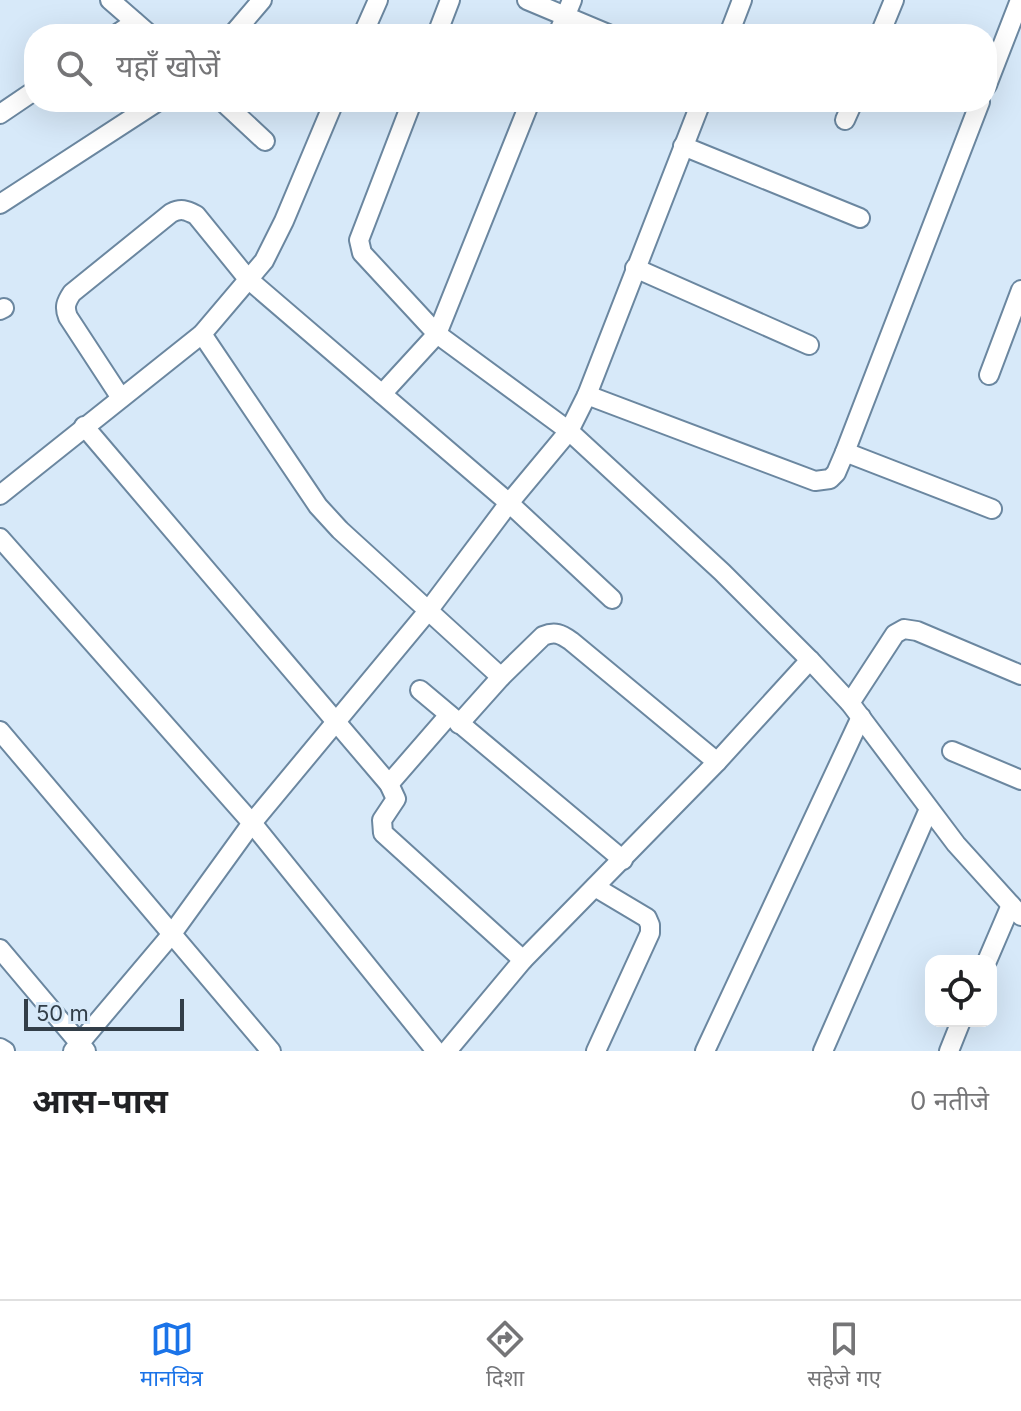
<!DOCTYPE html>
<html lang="hi">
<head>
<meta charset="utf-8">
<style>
	body { margin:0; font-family:Inter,"Noto Sans Devanagari",sans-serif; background:#f6f6f6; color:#202124 }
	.controls { position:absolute; right:24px; bottom:24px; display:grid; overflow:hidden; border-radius:16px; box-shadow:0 8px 32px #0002 }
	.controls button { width:72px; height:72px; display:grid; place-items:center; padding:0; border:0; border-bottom:2px solid #e0e0e0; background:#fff; color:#202124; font:40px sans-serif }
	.scale { position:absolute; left:24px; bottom:20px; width:160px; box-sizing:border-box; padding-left:8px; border:4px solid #323e48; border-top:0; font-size:22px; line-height:28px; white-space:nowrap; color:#323e48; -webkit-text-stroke:6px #d7e9f9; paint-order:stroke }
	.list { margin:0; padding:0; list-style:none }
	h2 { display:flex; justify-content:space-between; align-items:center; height:104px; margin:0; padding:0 32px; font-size:34px }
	h2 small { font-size:26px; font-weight:400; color:#757577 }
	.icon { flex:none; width:44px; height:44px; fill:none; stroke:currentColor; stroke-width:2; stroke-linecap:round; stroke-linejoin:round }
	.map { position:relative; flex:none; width:1021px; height:1051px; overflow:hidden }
	.search { position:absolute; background:#fff; box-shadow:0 8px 32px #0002; left:24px; right:24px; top:24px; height:88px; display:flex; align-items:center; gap:20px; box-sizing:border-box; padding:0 28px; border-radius:32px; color:#757577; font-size:30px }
	.sheet { height:248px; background:#fff }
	nav { display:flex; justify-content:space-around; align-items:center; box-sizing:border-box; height:112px; border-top:2px solid #e0e0e0; background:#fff; font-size:22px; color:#757577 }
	nav a { display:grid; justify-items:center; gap:4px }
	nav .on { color:#1a73e8 }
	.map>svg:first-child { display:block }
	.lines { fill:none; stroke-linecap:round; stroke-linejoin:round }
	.street-casing { stroke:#6b87a0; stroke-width:22 }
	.street { stroke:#fff; stroke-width:18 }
</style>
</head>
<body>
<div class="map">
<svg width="1021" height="1051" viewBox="0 0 1021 1051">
	<rect width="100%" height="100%" fill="#d7e9f9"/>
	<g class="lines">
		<g class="street-casing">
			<g id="street">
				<path d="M110,0L149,34"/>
				<path d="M527,0L608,34"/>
				<path d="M117,34L135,22"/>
				<path d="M233,34L262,0"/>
				<path d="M363,34L378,0"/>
				<path d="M437,34L450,0"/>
				<path d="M558,34L572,0"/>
				<path d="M729,34L742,0"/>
				<path d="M880,34L894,0"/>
				<path d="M987,85L1020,0"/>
				<path d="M223,102L265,141"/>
				<path d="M412,102L359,240L362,253L437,334L569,431L722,572L810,660L850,703L956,844L1021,916"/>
				<path d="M0,114L34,91"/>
				<path d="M845,120L853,102"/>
				<path d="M683,146L860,218"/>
				<path d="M0,204L157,102"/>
				<path d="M635,268L809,345"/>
				<path d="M0,310L4,308"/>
				<path d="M202,334L318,506L340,530L501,677"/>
				<path d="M989,375L1021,290"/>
				<path d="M382,394L437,334L530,102"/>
				<path d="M587,395L815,481L830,479L836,473L845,452L980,102"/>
				<path d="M121,398L68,317C64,307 66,302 72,293L171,213C181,208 186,210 196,215L248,279L509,503L612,599"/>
				<path d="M84,426L389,784L396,799L382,820L383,833L523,960"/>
				<path d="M845,452L992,509"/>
				<path d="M0,495L202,334L264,261L284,221L334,102"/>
				<path d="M0,538L252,823L436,1051"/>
				<path d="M420,690L623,860"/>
				<path d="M850,703L895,634L904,629L917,631L1021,675"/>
				<path d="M459,724L501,677L543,636C555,631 561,634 571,641L717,762"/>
				<path d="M0,731L271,1051"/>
				<path d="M952,751L1021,780"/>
				<path d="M389,784L449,715"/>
				<path d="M595,887L647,918L650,925V933L596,1051"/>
				<path d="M0,949L86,1051"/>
				<path d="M987,961L1011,905"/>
				<path d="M0,1048L5,1051"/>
				<path d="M73,1051L171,935L252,823L428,611L509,503L569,431L587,395L701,102"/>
				<path d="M447,1051L523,960L717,762L810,660"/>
				<path d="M705,1051L861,717"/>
				<path d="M823,1051L929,809"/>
				<path d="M949,1051L961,1021"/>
			</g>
		</g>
		<use href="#street" class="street"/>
	</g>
</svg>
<div class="controls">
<button><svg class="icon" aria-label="locate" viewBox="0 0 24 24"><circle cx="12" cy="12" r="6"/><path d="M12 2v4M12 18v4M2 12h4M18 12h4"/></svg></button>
</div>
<div class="scale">50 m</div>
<div class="search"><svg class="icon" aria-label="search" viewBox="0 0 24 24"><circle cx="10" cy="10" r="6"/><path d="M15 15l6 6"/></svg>यहाँ खोजें</div>
</div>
<section class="sheet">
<h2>आस-पास<small>0 नतीजे</small></h2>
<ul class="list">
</ul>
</section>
<nav>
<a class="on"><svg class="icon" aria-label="map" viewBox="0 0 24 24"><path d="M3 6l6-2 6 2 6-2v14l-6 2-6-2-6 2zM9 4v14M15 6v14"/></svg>मानचित्र</a>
<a><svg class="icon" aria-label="directions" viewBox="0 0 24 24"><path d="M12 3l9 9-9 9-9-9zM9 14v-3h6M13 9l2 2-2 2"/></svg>दिशा</a>
<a><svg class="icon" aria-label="saved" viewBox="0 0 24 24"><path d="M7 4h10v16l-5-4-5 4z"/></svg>सहेजे गए</a>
</nav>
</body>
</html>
